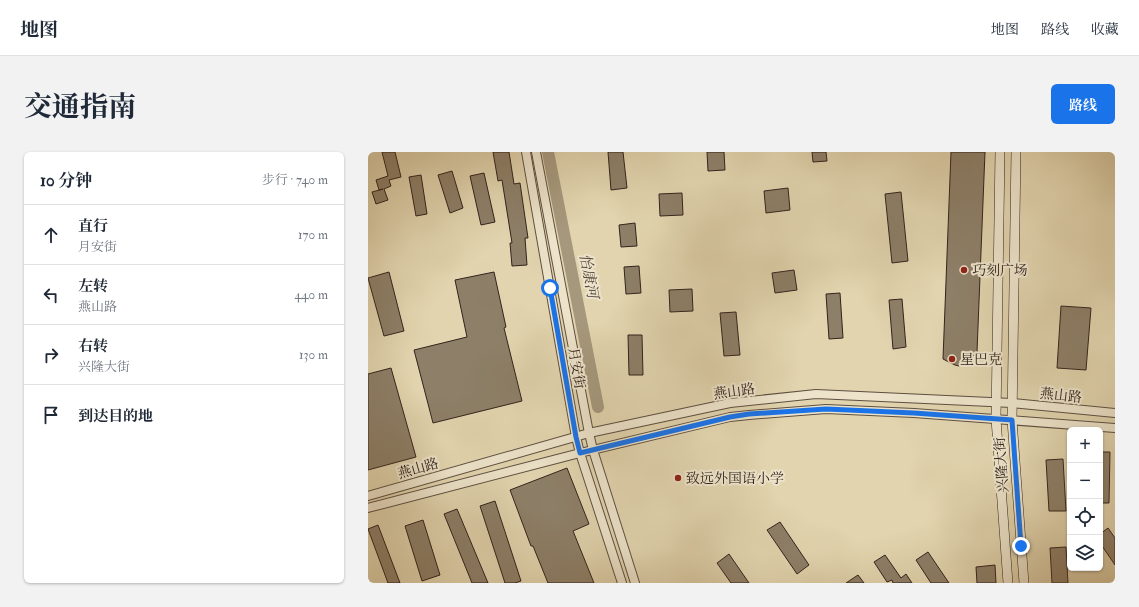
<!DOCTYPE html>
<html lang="zh">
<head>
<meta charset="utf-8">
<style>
	body { margin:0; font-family:"IM FELL Double Pica","Noto Serif SC",serif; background:#f2f2f3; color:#1f2937 }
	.controls { position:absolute; right:12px; bottom:12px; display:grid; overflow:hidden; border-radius:6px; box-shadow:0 1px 3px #0004 }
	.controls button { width:36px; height:36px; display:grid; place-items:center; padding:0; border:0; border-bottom:1px solid #e0e1e3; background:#fff; color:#1f2937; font:20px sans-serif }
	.stop { position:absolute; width:12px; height:12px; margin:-9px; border:3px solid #1a73e8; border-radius:50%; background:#fff }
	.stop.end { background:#1a73e8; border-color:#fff; box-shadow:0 1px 4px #0008 }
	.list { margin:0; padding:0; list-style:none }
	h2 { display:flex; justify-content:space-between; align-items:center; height:52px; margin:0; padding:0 16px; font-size:17px }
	h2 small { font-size:13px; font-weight:400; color:#747a83 }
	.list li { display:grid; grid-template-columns:26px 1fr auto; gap:12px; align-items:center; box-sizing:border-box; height:60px; padding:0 16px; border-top:1px solid #e0e1e3 }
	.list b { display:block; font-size:15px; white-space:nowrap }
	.list p { margin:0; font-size:13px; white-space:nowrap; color:#747a83 }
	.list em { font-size:13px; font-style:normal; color:#747a83 }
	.icon { flex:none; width:22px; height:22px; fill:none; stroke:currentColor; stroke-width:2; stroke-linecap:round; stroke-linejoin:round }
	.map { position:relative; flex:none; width:747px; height:431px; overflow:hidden; border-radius:6px }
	header { display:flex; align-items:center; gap:24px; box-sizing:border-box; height:56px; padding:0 20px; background:#fff; border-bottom:1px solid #e0e1e3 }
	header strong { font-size:19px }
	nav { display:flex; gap:22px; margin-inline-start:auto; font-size:14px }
	.intro { display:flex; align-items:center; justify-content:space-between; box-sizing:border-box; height:96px; padding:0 24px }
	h1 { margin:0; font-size:28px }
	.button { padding:10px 18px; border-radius:6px; background:#1a73e8; color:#fff; font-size:14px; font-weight:700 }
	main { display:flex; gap:24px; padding:0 24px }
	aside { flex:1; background:#fff; border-radius:6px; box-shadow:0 1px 3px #0004 }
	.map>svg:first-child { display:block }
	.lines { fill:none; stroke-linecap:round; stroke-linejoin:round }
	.river { stroke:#a6987d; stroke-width:12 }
	.building { fill:#8d7f68; stroke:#32231d }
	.tertiary-casing { stroke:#5e4f41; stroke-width:10 }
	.secondary-casing { stroke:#32231d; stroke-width:10 }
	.tertiary { stroke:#ece3ca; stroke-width:8 }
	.secondary { stroke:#ece3ca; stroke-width:9 }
	.route { stroke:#1a73e8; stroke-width:5 }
	.poi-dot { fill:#8f2418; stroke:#ece3ca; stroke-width:1.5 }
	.labels { text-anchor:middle; stroke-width:4; stroke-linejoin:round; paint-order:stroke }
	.poi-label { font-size:14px; fill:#32231d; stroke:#ece3ca; text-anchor:start }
	.street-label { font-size:14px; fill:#32231d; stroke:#ece3ca }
	.water-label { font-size:15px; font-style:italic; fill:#55463a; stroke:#ece3ca }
</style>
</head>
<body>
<header>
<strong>地图</strong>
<nav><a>地图</a><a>路线</a><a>收藏</a></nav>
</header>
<div class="intro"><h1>交通指南</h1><a class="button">路线</a></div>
<main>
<aside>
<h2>10 分钟<small>步行 · 740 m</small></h2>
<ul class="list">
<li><svg class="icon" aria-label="ahead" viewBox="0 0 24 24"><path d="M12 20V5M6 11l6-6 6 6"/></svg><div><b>直行</b><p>月安街</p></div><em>170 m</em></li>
<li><svg class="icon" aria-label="left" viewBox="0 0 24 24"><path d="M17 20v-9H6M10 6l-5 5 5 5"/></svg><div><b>左转</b><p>燕山路</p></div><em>440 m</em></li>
<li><svg class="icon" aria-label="right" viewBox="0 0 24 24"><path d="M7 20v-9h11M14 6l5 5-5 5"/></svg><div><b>右转</b><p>兴隆大街</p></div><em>130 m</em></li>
<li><svg class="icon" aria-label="arrive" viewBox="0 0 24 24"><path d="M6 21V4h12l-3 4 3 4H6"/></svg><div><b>到达目的地</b></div></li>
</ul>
</aside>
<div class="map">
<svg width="747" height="431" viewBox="0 0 747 431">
	<rect width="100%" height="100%" fill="#e1d4ae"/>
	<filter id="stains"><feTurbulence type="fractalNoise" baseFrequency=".005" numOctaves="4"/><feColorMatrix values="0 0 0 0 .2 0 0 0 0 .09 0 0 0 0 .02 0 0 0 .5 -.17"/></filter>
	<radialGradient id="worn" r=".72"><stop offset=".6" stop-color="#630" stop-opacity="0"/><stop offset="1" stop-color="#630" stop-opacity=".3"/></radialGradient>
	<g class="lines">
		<path class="river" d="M180,0L230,255"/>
	</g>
	<g class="building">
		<path d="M14,0H27L33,25L21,28L23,34L16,37L20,48L8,52L4,40L15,37L11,38L8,28L20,24Z"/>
		<path d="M125,0H141L146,32L152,31L160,86H157L159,113L144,114L142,91H144L134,28L130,29Z"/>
		<path d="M240,0H255L259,36L243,38Z"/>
		<path d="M339,0H356L357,18L340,19Z"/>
		<path d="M444,0H458L459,9L445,10Z"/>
		<path d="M583,0H617L609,200L604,205L591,214L587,213L575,207Z"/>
		<path d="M84,19L95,56L82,61L70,23Z"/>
		<path d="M116,21L127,70L113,73L102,24Z"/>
		<path d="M53,23L59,62L48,64L41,25Z"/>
		<path d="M420,36L422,58L398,61L396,39Z"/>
		<path d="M533,40L540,109L524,111L517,42Z"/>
		<path d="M314,41L315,63L292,64L291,42Z"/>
		<path d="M267,71L269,94L253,95L251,73Z"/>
		<path d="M271,114L273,141L258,142L256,115Z"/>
		<path d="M426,118L429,138L407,141L404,121Z"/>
		<path d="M21,120L36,179L16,184L0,126Z"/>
		<path d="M126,120L138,175L136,176L154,249L65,271L46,198L99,185L87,128Z"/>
		<path d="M324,137L325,159L302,160L301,138Z"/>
		<path d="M472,141L475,186L461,187L458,142Z"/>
		<path d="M534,147L538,195L525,197L521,148Z"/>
		<path d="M693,154L723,156L718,218L689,216Z"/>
		<path d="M368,160L372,203L356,204L352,161Z"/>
		<path d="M260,183H274L275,223H261Z"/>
		<path d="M23,216L48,305L0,318V222Z"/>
		<path d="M732,300H742L741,351H732Z"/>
		<path d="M695,307L698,359H681L678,308Z"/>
		<path d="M199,316L221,372L205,379L226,431H180L165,394H163L142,338Z"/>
		<path d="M127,349L153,429L147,431H137L112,354Z"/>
		<path d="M89,357L120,431H104L76,362Z"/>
		<path d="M55,368L72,423L54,429L37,374Z"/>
		<path d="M412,370L441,413L429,422L399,378Z"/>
		<path d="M10,373L32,431H20L0,377Z"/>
		<path d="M740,376L747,386V413L732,391V382Z"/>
		<path d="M698,395L700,431H684L682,396Z"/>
		<path d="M560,400L581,431H563L548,408Z"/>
		<path d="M361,402L381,431H363L349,411Z"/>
		<path d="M517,403L533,426L538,422L544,431H525L524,428L519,430L506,410Z"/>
		<path d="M627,413L628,431H609L608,415Z"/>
		<path d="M490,423L496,431H478Z"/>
	</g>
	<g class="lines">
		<g class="tertiary-casing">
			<g id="tertiary">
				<path d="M158,0L208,285L212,301L254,431"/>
				<path d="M168,0L221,281L225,298L267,431"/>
				<path d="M0,344L221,281L362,251L448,242L644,251L747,261"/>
				<path d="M0,356L212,301L362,265L381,263L458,257L546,261L747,276"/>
			</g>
		</g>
		<g class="secondary-casing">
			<g id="secondary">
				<path d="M632,0L628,267L640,431"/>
				<path d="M648,0L644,268L656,431"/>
			</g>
		</g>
		<use href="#tertiary" class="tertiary"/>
		<use href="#secondary" class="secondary"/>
	</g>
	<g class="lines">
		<path class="route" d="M182,136L208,285L212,301L362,265L381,262L458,257L546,261L644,268L653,394"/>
	</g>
	<g class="poi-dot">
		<circle cx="596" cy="118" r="4"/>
		<circle cx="584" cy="207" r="4"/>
		<circle cx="310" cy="326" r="4"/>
	</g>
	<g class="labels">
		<g class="poi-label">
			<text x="604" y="123">巧刻广场</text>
			<text x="592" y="212">星巴克</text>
			<text x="318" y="331">致远外国语小学</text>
		</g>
		<g class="street-label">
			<text transform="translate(209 216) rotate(80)" y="5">月安街</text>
			<text transform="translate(366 239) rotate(-8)" y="5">燕山路</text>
			<text transform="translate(693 243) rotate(6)" y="5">燕山路</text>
			<text transform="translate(633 313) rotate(-94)" y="5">兴隆大街</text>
			<text transform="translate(50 316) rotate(-16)" y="5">燕山路</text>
		</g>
		<g class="water-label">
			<text transform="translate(221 124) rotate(79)" y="5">怡康河</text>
		</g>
	</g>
	<rect width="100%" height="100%" filter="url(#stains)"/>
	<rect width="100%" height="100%" fill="url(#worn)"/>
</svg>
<div class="controls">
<button>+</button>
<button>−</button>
<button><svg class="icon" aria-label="locate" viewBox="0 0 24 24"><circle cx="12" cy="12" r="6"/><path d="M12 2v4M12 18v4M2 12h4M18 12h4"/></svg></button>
<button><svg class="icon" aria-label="layers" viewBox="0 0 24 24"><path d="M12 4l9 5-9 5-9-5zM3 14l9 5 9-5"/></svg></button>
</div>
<div class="stop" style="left:182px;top:136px"></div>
<div class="stop end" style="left:653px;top:394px"></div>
</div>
</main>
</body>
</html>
